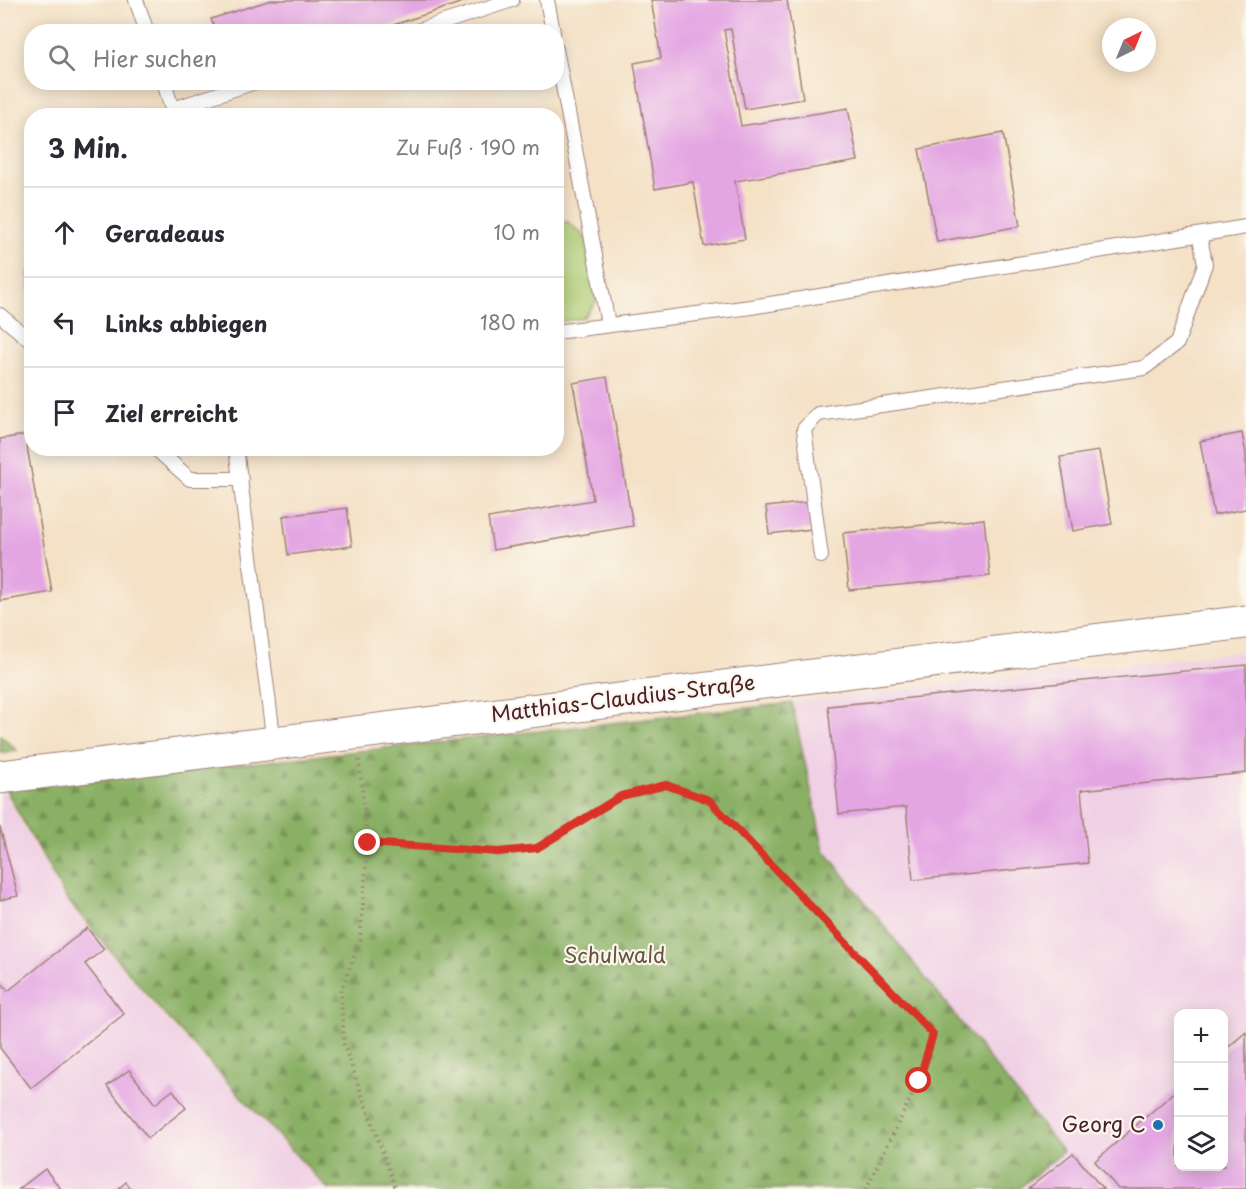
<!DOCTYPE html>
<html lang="de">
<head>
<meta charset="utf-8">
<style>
	body { margin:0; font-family:"Playpen Sans",sans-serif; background:#f2f2f3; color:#2b2b33 }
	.controls { position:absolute; right:18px; bottom:18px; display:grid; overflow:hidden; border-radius:12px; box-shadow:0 3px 15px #0003 }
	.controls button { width:54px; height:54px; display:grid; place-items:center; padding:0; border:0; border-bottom:2px solid #e1e1e2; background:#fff; color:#2b2b33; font:30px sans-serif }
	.compass { position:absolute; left:1102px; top:18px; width:54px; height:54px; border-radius:50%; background:#fff; box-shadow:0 3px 15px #0003; rotate:43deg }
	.stop { position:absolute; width:18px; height:18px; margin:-14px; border:4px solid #d93025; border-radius:50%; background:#fff }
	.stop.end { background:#d93025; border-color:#fff; box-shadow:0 2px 6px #0008 }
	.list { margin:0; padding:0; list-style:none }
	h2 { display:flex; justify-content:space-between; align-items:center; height:78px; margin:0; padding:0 24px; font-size:26px }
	h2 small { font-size:20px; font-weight:400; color:#7c7c81 }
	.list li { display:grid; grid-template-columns:39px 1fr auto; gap:18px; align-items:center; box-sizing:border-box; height:90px; padding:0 24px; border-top:2px solid #e1e1e2 }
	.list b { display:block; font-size:22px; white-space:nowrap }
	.list em { font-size:20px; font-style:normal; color:#7c7c81 }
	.icon { flex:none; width:33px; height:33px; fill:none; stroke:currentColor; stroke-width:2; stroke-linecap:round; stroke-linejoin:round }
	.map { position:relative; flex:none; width:1246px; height:1189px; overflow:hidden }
	.search { position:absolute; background:#fff; box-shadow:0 3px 15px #0003; left:24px; top:24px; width:540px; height:66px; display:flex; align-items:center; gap:15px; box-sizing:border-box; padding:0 21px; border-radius:24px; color:#7c7c81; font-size:22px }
	.panel { position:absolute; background:#fff; box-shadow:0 3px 15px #0003; left:24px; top:108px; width:540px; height:348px; border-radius:24px }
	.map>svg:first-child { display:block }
	.built { fill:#f0d0e5; fill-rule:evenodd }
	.grass { fill:#adcc73; stroke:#7c764f; stroke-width:1.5 }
	.forest { fill:url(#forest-firs); stroke:#6a6848; stroke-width:1.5 }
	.building { fill:#e4a6e3 }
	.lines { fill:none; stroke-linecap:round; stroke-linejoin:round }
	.service-casing { stroke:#9f8078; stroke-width:16 }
	.tertiary-casing { stroke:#9f8078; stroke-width:35 }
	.path { stroke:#9f8078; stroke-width:4; stroke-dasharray:1.5 4.5; stroke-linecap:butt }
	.service { stroke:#fff; stroke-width:14 }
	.tertiary { stroke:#fff; stroke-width:33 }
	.route { stroke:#d93025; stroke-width:8 }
	.poi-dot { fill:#1f6fb2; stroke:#fbf7ec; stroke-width:2 }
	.labels { text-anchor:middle; stroke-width:4.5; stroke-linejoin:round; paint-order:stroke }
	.street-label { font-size:21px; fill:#4a1f2b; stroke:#fbf7ec }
	.park-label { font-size:21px; fill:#685341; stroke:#fbf7ec }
	.poi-label { font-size:21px; fill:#4a1f2b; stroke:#fbf7ec; text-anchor:end }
</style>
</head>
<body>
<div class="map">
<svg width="1246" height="1189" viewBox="0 0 1246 1189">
	<defs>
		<pattern id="forest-firs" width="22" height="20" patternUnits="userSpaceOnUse" patternTransform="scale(1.5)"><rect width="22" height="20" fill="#8ab065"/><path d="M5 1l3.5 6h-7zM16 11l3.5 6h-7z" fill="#738f53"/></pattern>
	</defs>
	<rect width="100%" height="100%" fill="#fbf7ec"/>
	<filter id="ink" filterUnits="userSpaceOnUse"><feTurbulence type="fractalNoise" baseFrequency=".0167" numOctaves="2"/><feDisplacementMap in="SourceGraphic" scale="12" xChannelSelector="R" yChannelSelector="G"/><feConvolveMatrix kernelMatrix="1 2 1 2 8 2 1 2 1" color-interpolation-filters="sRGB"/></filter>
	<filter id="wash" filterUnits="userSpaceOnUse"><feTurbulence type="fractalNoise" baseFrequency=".008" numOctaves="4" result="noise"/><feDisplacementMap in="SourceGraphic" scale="24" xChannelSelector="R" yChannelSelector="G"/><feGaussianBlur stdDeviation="1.35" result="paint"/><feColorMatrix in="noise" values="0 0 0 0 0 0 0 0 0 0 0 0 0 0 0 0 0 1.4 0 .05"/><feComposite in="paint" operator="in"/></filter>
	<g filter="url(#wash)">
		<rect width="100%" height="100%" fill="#f4e1c6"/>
		<g class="built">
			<path d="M1246,651V1189H1021L1064,1152L825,850L793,702ZM1178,1014H1224V1166H1178Z"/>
			<path d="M3,790L63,898L160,1013L326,1189H0V791Z"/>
		</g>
		<path class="grass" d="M568,222L586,238L596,302L583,318L557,322L556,223Z"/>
		<g class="forest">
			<path d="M792,703L824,850L1063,1152L1018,1189H328L162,1012L65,897L6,790Z"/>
			<path d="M0,735L17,750L0,753Z"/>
		</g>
		<g id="blocks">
			<g class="building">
				<path d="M271,0H469L372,32H216L211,19Z"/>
				<path d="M651,0H787L803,99L745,109L731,29L724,30L741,126L848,108L858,161L735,181L745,239L704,246L693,182L655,189L634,63L661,58Z"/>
				<path d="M1003,133L1020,226L937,242L919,149Z"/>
				<path d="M27,273H32V293H30Z"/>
				<path d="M607,377L633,526L493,550L488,518L593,500L573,383Z"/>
				<path d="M1242,433L1246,453V509L1214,515L1200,441Z"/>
				<path d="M25,435L52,592L0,601V439Z"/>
				<path d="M1099,451L1112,524L1073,531L1060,457Z"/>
				<path d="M809,502L812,529L769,534L766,507Z"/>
				<path d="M347,508L352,546L288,555L283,516Z"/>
				<path d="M984,519L990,576L849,590L843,533Z"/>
				<path d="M1246,665V773L1081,790L1088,863L913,880L906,807L839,814L828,706Z"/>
				<path d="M0,827L18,896L0,900Z"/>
				<path d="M87,928L104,949L85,964L124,1014L31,1088L0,1048V981L8,991Z"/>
				<path d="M1246,1032V1189H1118L1095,1161L1178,1089V1166H1224V1051Z"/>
				<path d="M129,1070L155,1104L173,1090L186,1108L148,1138L107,1086Z"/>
				<path d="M1073,1153L1103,1189H1028Z"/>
				<path d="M45,1169L61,1189H19Z"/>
				<path d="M126,1182L131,1189H118Z"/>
			</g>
		</g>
	</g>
	<g filter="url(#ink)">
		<use href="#blocks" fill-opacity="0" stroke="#9f8078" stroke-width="1.5"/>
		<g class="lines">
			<g class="service-casing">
				<g id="service">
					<path d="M136,0L147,32"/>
					<path d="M547,0L553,32"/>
					<path d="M414,32L512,0"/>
					<path d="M556,49L608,324"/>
					<path d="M164,82L174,116"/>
					<path d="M173,109L255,82"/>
					<path d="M0,315L32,342"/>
					<path d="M556,332L751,307L1246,227"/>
					<path d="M155,448L190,479H241"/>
					<path d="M236,448L274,743"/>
					<path d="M821,556L804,429L818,414L1144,368L1177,343L1205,264L1200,237"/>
				</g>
			</g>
			<g class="tertiary-casing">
				<path id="tertiary" d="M0,777L1246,622"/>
			</g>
			<g class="path">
				<path d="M359,760L368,843L360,940L341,991L344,1045L396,1189"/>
				<path d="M368,843L498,853L537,848L621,796L666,785L709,800L933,1034L919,1081L866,1189"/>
			</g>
			<use href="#service" class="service"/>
			<use href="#tertiary" class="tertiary"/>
		</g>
	</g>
	<g class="lines" filter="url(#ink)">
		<path class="route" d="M368,843L498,852L537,848L621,796L666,785L709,800L933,1034L919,1081"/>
	</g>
	<circle class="poi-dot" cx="1158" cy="1125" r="6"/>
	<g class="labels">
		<g class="street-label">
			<text transform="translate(623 699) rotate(-7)" y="7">Matthias-Claudius-Straße</text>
		</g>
		<g class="park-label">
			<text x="615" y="963">Schulwald</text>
		</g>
		<g class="poi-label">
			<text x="1146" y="1132">Georg C</text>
		</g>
	</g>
</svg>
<div class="controls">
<button>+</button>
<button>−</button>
<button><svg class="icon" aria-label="layers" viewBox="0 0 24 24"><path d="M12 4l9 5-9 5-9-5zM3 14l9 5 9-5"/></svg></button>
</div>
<svg class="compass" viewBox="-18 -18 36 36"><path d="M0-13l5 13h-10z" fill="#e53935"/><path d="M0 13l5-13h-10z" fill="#7c7c81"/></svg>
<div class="stop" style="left:919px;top:1081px"></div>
<div class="stop end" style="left:368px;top:843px"></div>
<div class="search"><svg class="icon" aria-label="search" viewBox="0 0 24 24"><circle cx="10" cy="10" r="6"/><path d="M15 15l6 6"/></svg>Hier suchen</div>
<section class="panel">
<h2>3 Min.<small>Zu Fuß · 190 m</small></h2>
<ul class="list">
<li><svg class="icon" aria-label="ahead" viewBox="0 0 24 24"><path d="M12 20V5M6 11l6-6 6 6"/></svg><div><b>Geradeaus</b></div><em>10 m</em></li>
<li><svg class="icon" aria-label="left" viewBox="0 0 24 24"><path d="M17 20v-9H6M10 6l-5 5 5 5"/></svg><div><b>Links abbiegen</b></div><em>180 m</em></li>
<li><svg class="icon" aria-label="arrive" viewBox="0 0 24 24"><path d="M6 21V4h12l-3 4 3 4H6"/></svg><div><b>Ziel erreicht</b></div></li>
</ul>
</section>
</div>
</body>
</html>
